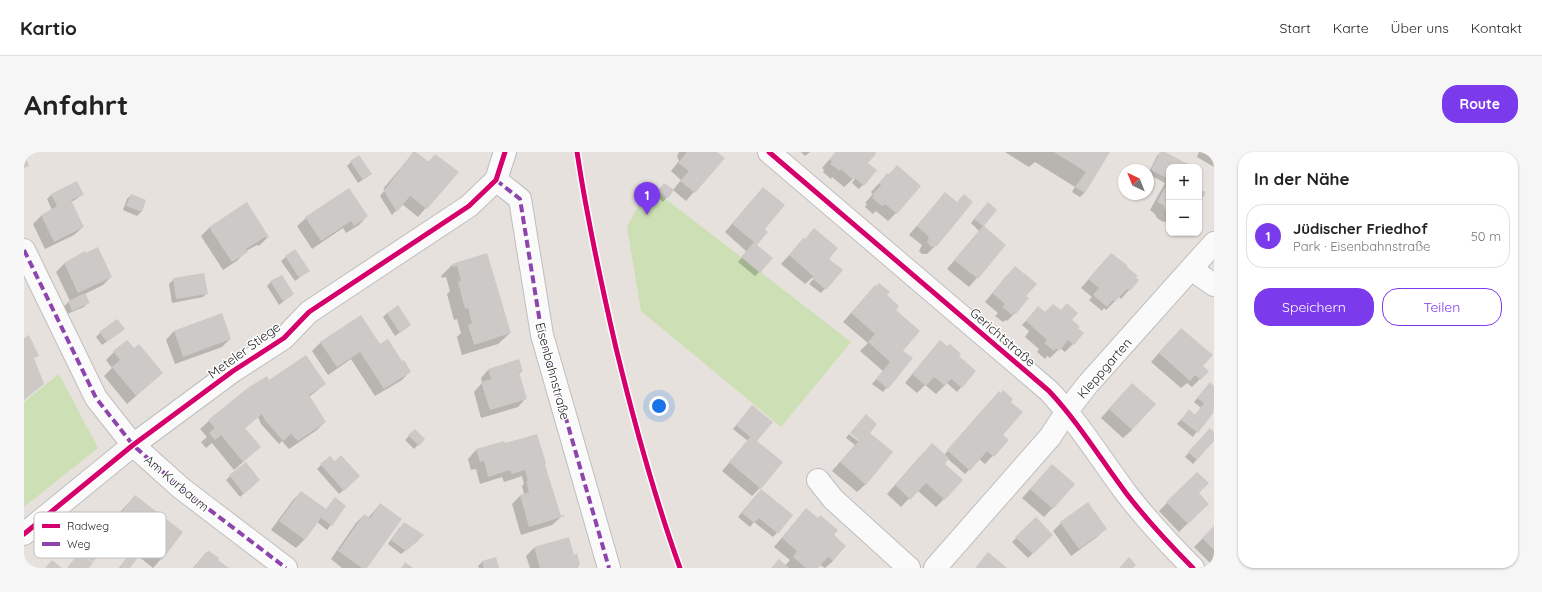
<!DOCTYPE html>
<html lang="de">
<head>
<meta charset="utf-8">
<style>
	body { margin:0; font-family:Quicksand,sans-serif; background:#f6f6f6; color:#222 }
	.controls { position:absolute; right:12px; top:12px; display:grid; overflow:hidden; border-radius:8px; box-shadow:0 1px 3px #0004 }
	.controls button { width:36px; height:36px; display:grid; place-items:center; padding:0; border:0; border-bottom:1px solid #e0e0e0; background:#fff; color:#222; font:20px sans-serif }
	.compass { position:absolute; left:1094px; top:12px; width:36px; height:36px; border-radius:50%; background:#fff; box-shadow:0 1px 3px #0004; rotate:317deg }
	.you { position:absolute; left:635px; top:254px; width:14px; height:14px; margin:-10px; border:3px solid #fff; border-radius:50%; background:#1a73e8; box-shadow:0 0 0 6px #1a73e833 }
	.badge { display:grid; place-items:center; width:26px; height:26px; border-radius:50%; background:#7c3aed; color:#fff; font-size:13px; font-weight:700 }
	.pin { position:absolute; translate:-50% -33px; filter:drop-shadow(0 1px 2px #0008) }
	.pin::after { content:''; position:absolute; top:21px; width:14px; height:12px; background:inherit; clip-path:polygon(0 0,100% 0,50% 100%) }
	.list { margin:0; padding:0; list-style:none }
	h2 { display:flex; justify-content:space-between; align-items:center; height:52px; margin:0; padding:0 16px; font-size:17px }
	h2 small { font-size:13px; font-weight:400; color:#767676 }
	.list li { display:grid; grid-template-columns:26px 1fr auto; gap:12px; align-items:center; box-sizing:border-box; height:64px; margin:0 8px 8px; padding:0 8px; border:1px solid #e0e0e0; border-radius:16px }
	.list b { display:block; font-size:15px; white-space:nowrap }
	.list p { margin:0; font-size:13px; white-space:nowrap; color:#767676 }
	.list em { font-size:13px; font-style:normal; color:#767676 }
	.actions { display:flex; gap:8px; padding:12px 16px }
	.actions a { flex:1; padding:9px 0; border:1px solid #7c3aed; border-radius:16px; text-align:center; font-size:14px; color:#7c3aed }
	.actions .main { background:#7c3aed; color:#fff }
	.map { position:relative; flex:none; width:1190px; height:416px; overflow:hidden; border-radius:16px }
	header { display:flex; align-items:center; gap:24px; box-sizing:border-box; height:56px; padding:0 20px; background:#fff; border-bottom:1px solid #e0e0e0 }
	header strong { font-size:19px }
	nav { display:flex; gap:22px; margin-inline-start:auto; font-size:14px }
	.intro { display:flex; align-items:center; justify-content:space-between; box-sizing:border-box; height:96px; padding:0 24px }
	h1 { margin:0; font-size:28px }
	.button { padding:10px 18px; border-radius:16px; background:#7c3aed; color:#fff; font-size:14px; font-weight:700 }
	main { display:flex; gap:24px; padding:0 24px }
	aside { flex:1; background:#fff; border-radius:16px; box-shadow:0 1px 3px #0004 }
	.map>svg:first-child { display:block }
	.green { fill:#cde0b5 }
	.shadow { fill:#0003 }
	.building { fill:#cdc9c7 }
	.lines { fill:none; stroke-linecap:round; stroke-linejoin:round }
	.minor-casing { stroke:#bfbebe; stroke-width:24 }
	.minor { stroke:#fbfafa; stroke-width:22 }
	.quiet { stroke:#8e44ad; stroke-width:4; stroke-dasharray:8 4; stroke-linecap:butt }
	.cycleway-casing { stroke:#fff; stroke-width:8 }
	.cycleway { stroke:#d6006c; stroke-width:5 }
	.labels { text-anchor:middle; stroke-width:3; stroke-linejoin:round; paint-order:stroke }
	.street-label { font-size:13px; fill:#272727; stroke:#fff }
	.key { fill:#fff; stroke:#bebebe; stroke-width:1 }
	.key-label { font-size:11px; fill:#272727 }
</style>
</head>
<body>
<header>
<strong>Kartio</strong>
<nav><a>Start</a><a>Karte</a><a>Über uns</a><a>Kontakt</a></nav>
</header>
<div class="intro"><h1>Anfahrt</h1><a class="button">Route</a></div>
<main>
<div class="map">
<svg width="1190" height="416" viewBox="0 0 1190 416">
	<rect width="100%" height="100%" fill="#e6e1dd"/>
	<g class="green">
		<path d="M625,34L827,190L757,275L617,159L603,75Z"/>
		<path d="M35,222L74,296L0,355V250Z"/>
	</g>
	<g class="shadow">
		<path d="M390,0L404,10L411,3L433,20L394,65L378,52L368,63L356,44L361,38L359,37Z"/>
		<path d="M655,0H692L699,6L662,49L649,38L639,50L631,43L636,36L649,38L657,28L647,19L655,9L653,4Z"/>
		<path d="M777,0H786L781,4Z"/>
		<path d="M812,0H851L831,24L852,19L835,37L828,31L831,27L830,26L820,35L808,25L807,27L799,20L800,18L798,16Z"/>
		<path d="M981,0H1085L1060,41L1056,45L1048,40L1051,35L1011,10L1005,15Z"/>
		<path d="M1137,0L1161,15H1145V69L1139,70L1133,66L1131,62L1126,58L1141,31L1124,22L1133,4Z"/>
		<path d="M1175,0H1190V15L1173,5Z"/>
		<path d="M327,10L347,22L334,31L323,14Z"/>
		<path d="M873,15L872,61L864,69L852,59L849,62L841,55L843,52L841,51L849,42L847,40L864,22V23Z"/>
		<path d="M53,30L58,42L54,46L47,50L59,75L50,83L21,97L9,72L17,64L28,58L23,47L27,43Z"/>
		<path d="M325,37L343,64L335,73L322,81L319,76L288,97L273,74L282,66Z"/>
		<path d="M921,41L912,93L903,102H898L895,99L898,93L885,83Z"/>
		<path d="M107,43L121,49L117,60L113,64L99,58L103,47Z"/>
		<path d="M731,45L740,77L732,93L735,120L731,124L714,110L723,100L701,80Z"/>
		<path d="M223,52L244,85L236,93L234,94L233,93L222,99L214,108L199,118L177,84L185,76Z"/>
		<path d="M960,55L972,58L958,74L981,93L945,135L923,117L955,79L947,71Z"/>
		<path d="M780,87L817,118L797,141L785,132L790,126L789,125L781,132L757,112Z"/>
		<path d="M60,100L87,125L79,133L61,142L64,150L60,155L43,162L40,154L46,149L32,120L40,112Z"/>
		<path d="M463,102L486,181L474,192L438,203L433,185L437,181L433,167L430,168L423,142L426,139L422,125L418,126L417,124L429,112Z"/>
		<path d="M1087,102L1101,115L1114,128L1097,147L1095,145L1082,158L1080,156L1078,159L1065,148L1068,145L1057,136Z"/>
		<path d="M262,105L284,119L271,129L257,109Z"/>
		<path d="M983,123L1001,144L991,161L983,169L982,168L979,170L971,164L974,161L961,150Z"/>
		<path d="M150,127L183,141L179,145L148,151L145,132Z"/>
		<path d="M247,130L269,142L255,153L243,134Z"/>
		<path d="M851,134L861,144L871,158L874,203L887,206L859,240L848,232L859,219L836,199L844,191L819,170Z"/>
		<path d="M1010,160L1021,161L1049,192L1041,200L1036,196L1026,206L1023,204L1021,207L1013,200L1015,197L1001,185L1005,179L998,173Z"/>
		<path d="M363,161L386,173L371,184L359,165Z"/>
		<path d="M197,162L206,187L198,195L151,212L142,188L150,179Z"/>
		<path d="M76,181H95L78,193L72,185Z"/>
		<path d="M1149,185L1178,214L1176,227L1168,235L1163,231L1157,236L1127,210Z"/>
		<path d="M297,190L356,194L378,211L386,219L378,228L351,244L327,207L304,223L288,199Z"/>
		<path d="M923,196L951,219L933,240L923,231L912,242L901,233L893,241L881,231L908,198Z"/>
		<path d="M90,200L138,221L103,252L80,224L88,216L82,208Z"/>
		<path d="M465,217L498,219L495,222L502,246L494,255L457,266L450,240L458,231L457,226Z"/>
		<path d="M244,230L301,232L285,245L301,270L293,278L265,297L258,289L255,292L237,272L234,265L220,277L236,295L210,318L188,291L182,296L177,290L183,285L176,277L185,269Z"/>
		<path d="M1190,235V255L1169,285L1153,272L1165,259L1171,263L1177,256L1170,250L1182,236Z"/>
		<path d="M1100,240L1108,278L1099,286L1077,266Z"/>
		<path d="M975,241L986,250L977,283L983,288L961,312L955,307L941,322L924,307L919,312L920,347L912,355L893,338L877,355L863,342L900,300L920,303Z"/>
		<path d="M724,259L732,289L736,336L728,344L698,319L724,289L709,277Z"/>
		<path d="M391,278L400,287L390,297L381,288Z"/>
		<path d="M844,281L842,332L833,340L808,319L831,293L822,286L825,282L835,290V287Z"/>
		<path d="M1190,281V287L1169,312L1161,305L1181,282Z"/>
		<path d="M480,293L520,312L537,365L528,373L497,383L488,352L496,344L500,342L498,334L500,332L498,324L480,330L478,325L456,332L452,317L447,318L444,307L452,298Z"/>
		<path d="M221,311L231,332L216,345L202,328Z"/>
		<path d="M297,313L331,328L315,342L293,317Z"/>
		<path d="M1020,322L1050,333L1020,365L998,346Z"/>
		<path d="M1164,330L1183,352L1155,380L1135,359Z"/>
		<path d="M277,340L302,358L321,354L303,378L293,370L280,388L272,396L247,378L269,348Z"/>
		<path d="M733,342L768,364L749,385L730,370L726,375L714,365Z"/>
		<path d="M111,344L157,380L137,407L129,416L114,404L105,416H95L107,400L105,398L104,399L81,382L82,381L80,379L87,370Z"/>
		<path d="M356,352L342,416H318L307,407L332,371L340,363L344,366Z"/>
		<path d="M782,357L808,383L809,409L801,416L796,413L793,416H748L761,414L766,408L750,395Z"/>
		<path d="M1012,367L1028,383L1004,406L988,390Z"/>
		<path d="M1037,371L1081,377L1073,385L1047,404L1029,379Z"/>
		<path d="M376,375L395,388L377,402L364,392Z"/>
		<path d="M1190,375V415L1170,395Z"/>
		<path d="M510,396L549,404L555,412L553,416H506L502,404Z"/>
		<path d="M183,400L192,408L203,416H169Z"/>
		<path d="M471,406L474,416H455L454,414L458,410Z"/>
	</g>
	<g class="building">
		<path d="M0,0L5,14L0,16Z"/>
		<path d="M389,0H392L405,10L411,2L435,20L403,57L386,44L373,60L360,39Z"/>
		<path d="M663,0H693L701,6L671,41L656,29L665,19L654,11Z"/>
		<path d="M812,0H852L851,1L852,2L844,11L853,18L840,34L831,26L829,28L817,17L816,19L806,12L808,9L805,8Z"/>
		<path d="M1030,0H1086L1061,41L1051,35L1062,20Z"/>
		<path d="M1136,0H1141L1164,12L1162,15H1145V27L1127,18Z"/>
		<path d="M335,3L348,22L339,28L326,9Z"/>
		<path d="M873,13L897,34L873,62L861,52L858,54L848,46L850,43L849,42L857,33L855,31L863,21L865,23Z"/>
		<path d="M53,29L60,43L47,48L60,75L30,90L17,63L33,54L27,42Z"/>
		<path d="M1145,29V60L1141,58L1139,53L1133,50Z"/>
		<path d="M640,31L650,38L644,46L634,39Z"/>
		<path d="M739,35L761,53L741,77L744,80L733,93L749,106L736,121L717,105L730,90L708,72Z"/>
		<path d="M325,36L344,64L330,74L327,69L297,89L281,65Z"/>
		<path d="M1175,37L1182,40L1175,53Z"/>
		<path d="M921,40L933,50L940,42L949,50L913,94L907,95L903,90L905,85L893,74Z"/>
		<path d="M107,42L122,48L118,60L102,54Z"/>
		<path d="M223,50L245,85L243,87L241,85L222,97L224,100L208,110L185,75Z"/>
		<path d="M964,50L973,58L960,74L982,93L954,127L930,108L959,74L950,67Z"/>
		<path d="M790,76L814,96L805,107L819,118L802,138L789,127L790,125L765,103L780,85L781,87Z"/>
		<path d="M74,95L88,125L54,141L40,111L61,99L62,101Z"/>
		<path d="M271,97L286,119L275,126L261,104Z"/>
		<path d="M463,101L487,181L450,193L444,173L448,171L444,156L441,157L434,130L437,129L433,114L429,115L428,112Z"/>
		<path d="M1087,101L1103,113V115L1114,124L1112,126L1115,128L1106,139L1103,137L1091,150L1089,148L1083,155L1069,143L1075,136L1064,127Z"/>
		<path d="M991,114L1013,132L1002,144L1005,146L992,162L990,160L988,163L978,155L981,152L968,141Z"/>
		<path d="M180,121L184,142L152,147L149,126Z"/>
		<path d="M258,123L270,142L259,149L246,129Z"/>
		<path d="M855,131L866,140L863,143L875,154L872,158L896,179L879,199L889,206L864,237L852,227L866,210L844,190L851,182L827,161L851,133L852,134Z"/>
		<path d="M61,141L66,151L48,159L44,149Z"/>
		<path d="M1043,151L1054,161L1048,168L1056,175L1054,176L1060,181L1050,193L1044,188L1035,199L1032,196L1030,199L1020,191L1023,188L1002,169L1014,154L1021,160L1029,152L1037,158Z"/>
		<path d="M374,153L387,173L376,181L363,161Z"/>
		<path d="M198,161L207,187L159,205L150,179Z"/>
		<path d="M337,163L356,192L364,187L378,209L380,208L387,220L360,237L336,200L313,215L296,190Z"/>
		<path d="M93,167L101,177L83,190L75,180Z"/>
		<path d="M1157,176L1189,203L1179,214L1185,219L1177,228L1171,223L1166,229L1135,201Z"/>
		<path d="M5,183L15,204L10,206L20,232L0,248V186Z"/>
		<path d="M103,188L110,196L115,192L139,221L112,244L88,215L96,208L89,199Z"/>
		<path d="M916,188L923,194L926,192L937,202L935,204L952,219L938,236L927,227L921,234L910,225L902,234L888,222Z"/>
		<path d="M282,203L302,232L285,243L302,270L274,289L267,282L259,289L241,268L238,262L221,276L237,295L219,310L197,283L191,288L185,281L191,276L184,268L225,235L243,224L245,228Z"/>
		<path d="M495,207L499,219L495,220L503,247L466,258L457,230L467,227L464,217Z"/>
		<path d="M1186,230L1190,234V256L1189,258L1190,260L1174,281L1157,268L1165,257L1171,263L1180,251L1173,246Z"/>
		<path d="M1108,231L1132,252L1108,278L1085,257Z"/>
		<path d="M979,238L989,247L987,250L999,260L979,283L985,288L970,305L963,299L946,319L923,298L975,239L977,241Z"/>
		<path d="M728,253L749,270L733,289L759,310L737,337L705,310L726,285L712,273Z"/>
		<path d="M842,262L853,272L846,281L869,300L842,333L816,310L835,289L826,281Z"/>
		<path d="M1186,276L1190,280V289L1173,308L1164,300Z"/>
		<path d="M391,277L401,287L395,294L384,283Z"/>
		<path d="M513,282L522,311L521,312L524,323L537,364L540,363L541,364L505,375L496,343L505,340L502,329H504L501,318L488,322L486,318L464,325L460,309L456,310L452,297L480,289L481,291Z"/>
		<path d="M908,291L925,306L921,312L939,328L921,348L902,331L887,347L889,350L871,333Z"/>
		<path d="M317,303L336,324L320,339L296,312L306,304L311,309Z"/>
		<path d="M222,310L236,328L220,342L205,323Z"/>
		<path d="M1028,312L1051,332L1029,357L1006,337Z"/>
		<path d="M1173,320L1185,331L1175,341L1185,352L1164,372L1142,350Z"/>
		<path d="M737,337L769,363L754,382L735,366L730,371L718,361Z"/>
		<path d="M277,339L302,357L311,345L322,354L308,374L297,366L281,388L255,369Z"/>
		<path d="M111,343L159,380L138,408L121,396L106,416H97L96,415L113,392L88,373L89,372L88,371L95,360L97,361Z"/>
		<path d="M1064,350L1083,377L1055,397L1036,370Z"/>
		<path d="M356,351L378,367L343,416H338L313,398L314,397L315,398L340,362L346,366Z"/>
		<path d="M782,356L794,366L796,363L814,378L810,383L822,394L809,409L804,405L794,416H782L769,405L773,399L758,386Z"/>
		<path d="M1012,365L1029,383L1009,402L991,385Z"/>
		<path d="M380,370L400,383L382,399L367,388Z"/>
		<path d="M1190,374V398L1178,386Z"/>
		<path d="M545,385L550,403L553,401L556,413H553L554,416H516L510,395Z"/>
		<path d="M64,392L76,401L69,410L57,402Z"/>
		<path d="M185,399L195,406L194,408L205,416H170L182,400Z"/>
		<path d="M964,400L983,416H951Z"/>
		<path d="M55,401L69,411L65,416H43Z"/>
		<path d="M472,405L475,416H460L458,409Z"/>
		<path d="M1105,405L1112,413L1109,416H1095Z"/>
		<path d="M755,407L765,416H747Z"/>
		<path d="M28,408L38,416H21Z"/>
		<path d="M381,410L389,416H377Z"/>
	</g>
	<g class="lines">
		<g class="minor-casing">
			<g id="minor">
				<path d="M745,0L1025,239C1054,270 1076,306 1102,341C1122,367 1145,392 1169,416"/>
				<path d="M472,28L496,47L518,183L585,416"/>
				<path d="M0,98L72,246L109,293L157,336L262,416"/>
				<path d="M1167,117L1190,133"/>
				<path d="M794,328L809,347L885,416"/>
				<path d="M0,382L109,293L209,219L260,186L285,160L445,54L472,28L481,0"/>
				<path d="M911,416L1026,285L1043,259L1064,232L1190,91"/>
			</g>
		</g>
		<use href="#minor" class="minor"/>
		<g class="quiet">
			<path d="M472,28L496,47L518,183L585,416"/>
			<path d="M0,98L72,246L109,293L157,336L262,416"/>
		</g>
		<g class="cycleway-casing">
			<g id="cycleway">
				<path d="M553,0C563,66 577,131 592,196C610,270 630,344 656,416"/>
				<path d="M745,0L1025,239C1054,270 1076,306 1102,341C1122,367 1145,392 1169,416"/>
				<path d="M0,382L109,293L209,219L260,186L285,160L445,54L472,28L481,0"/>
			</g>
		</g>
		<use href="#cycleway" class="cycleway"/>
	</g>
	<g class="labels">
		<g class="street-label">
			<text transform="translate(979 185) rotate(41)" y="5">Gerichtstraße</text>
			<text transform="translate(220 198) rotate(-36)" y="5">Meteler Stiege</text>
			<text transform="translate(1080 216) rotate(-49)" y="5">Kleppgarten</text>
			<text transform="translate(529 219) rotate(75)" y="5">Eisenbahnstraße</text>
			<text transform="translate(153 331) rotate(40)" y="5">Am Kurbaum</text>
		</g>
	</g>
	<rect x="10" y="360" width="132" height="46" rx="6" class="key"/>
	<rect x="18" y="372" width="18" height="4" fill="#d6006c"/>
	<rect x="18" y="390" width="18" height="4" fill="#8e44ad"/>
	<g class="key-label">
		<text x="43" y="378">Radweg</text>
		<text x="43" y="396">Weg</text>
	</g>
</svg>
<div class="controls">
<button>+</button>
<button>−</button>
</div>
<svg class="compass" viewBox="-18 -18 36 36"><path d="M0-13l5 13h-10z" fill="#e53935"/><path d="M0 13l5-13h-10z" fill="#767676"/></svg>
<div class="you"></div>
<div class="pin badge" style="left:623px;top:63px">1</div>
</div>
<aside>
<h2>In der Nähe<small></small></h2>
<ul class="list">
<li><span class="badge">1</span><div><b>Jüdischer Friedhof</b><p>Park · Eisenbahnstraße</p></div><em>50 m</em></li>
</ul>
<div class="actions"><a class="main">Speichern</a><a>Teilen</a></div>
</aside>
</main>
</body>
</html>
